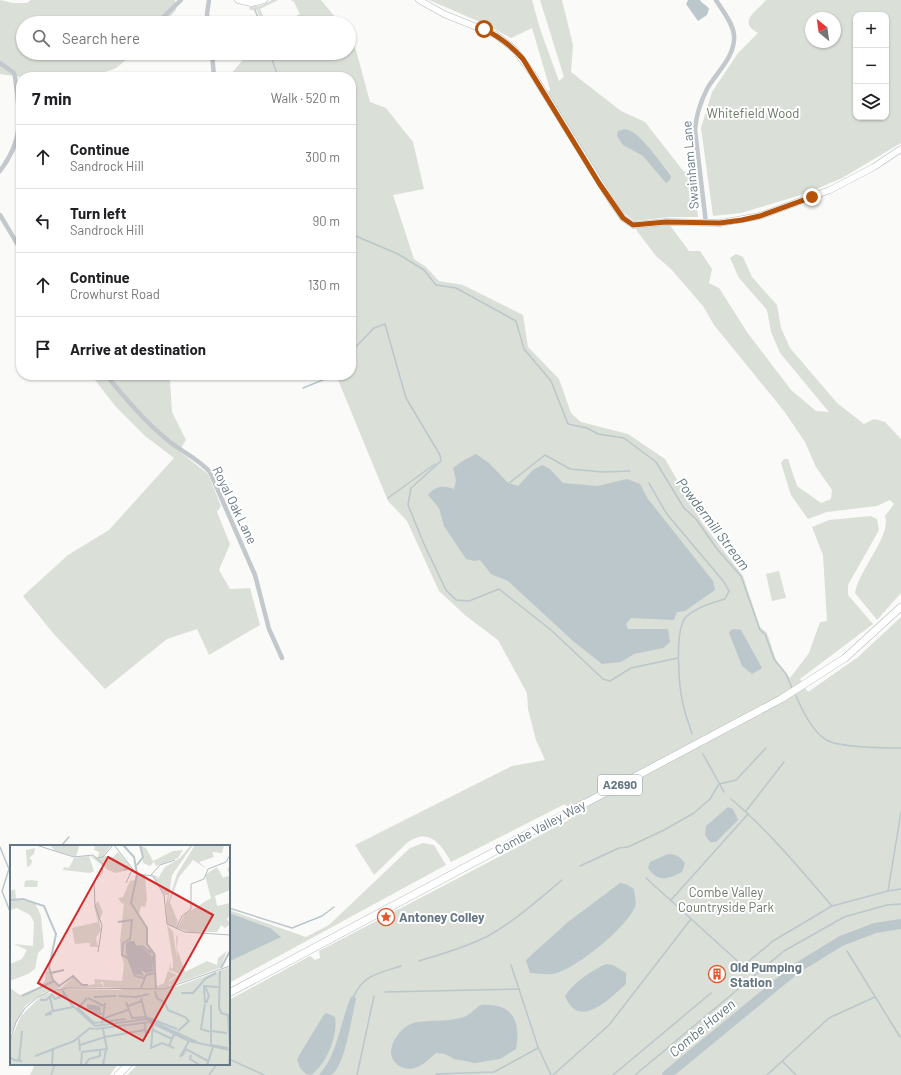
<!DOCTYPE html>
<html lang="en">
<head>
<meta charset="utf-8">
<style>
	body { margin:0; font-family:Barlow,sans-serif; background:#f6f6f6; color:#202124 }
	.controls { position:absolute; right:12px; top:12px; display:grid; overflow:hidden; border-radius:8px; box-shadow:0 1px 3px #0004 }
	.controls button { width:36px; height:36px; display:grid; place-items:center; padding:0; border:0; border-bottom:1px solid #e0e0e0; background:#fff; color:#202124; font:20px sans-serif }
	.compass { position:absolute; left:805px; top:12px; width:36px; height:36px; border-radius:50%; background:#fff; box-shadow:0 1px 3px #0004; rotate:331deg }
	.stop { position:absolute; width:12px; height:12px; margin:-9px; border:3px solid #b45309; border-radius:50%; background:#fff }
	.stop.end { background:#b45309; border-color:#fff; box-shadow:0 1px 4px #0008 }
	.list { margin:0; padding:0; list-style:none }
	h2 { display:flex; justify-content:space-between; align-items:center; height:52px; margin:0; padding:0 16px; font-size:17px }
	h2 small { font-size:13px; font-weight:400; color:#757577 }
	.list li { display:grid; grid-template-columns:26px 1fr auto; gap:12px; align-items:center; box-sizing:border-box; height:64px; padding:0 16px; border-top:1px solid #e0e0e0 }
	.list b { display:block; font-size:15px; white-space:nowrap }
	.list p { margin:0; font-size:13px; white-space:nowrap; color:#757577 }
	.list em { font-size:13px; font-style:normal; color:#757577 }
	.icon { flex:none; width:22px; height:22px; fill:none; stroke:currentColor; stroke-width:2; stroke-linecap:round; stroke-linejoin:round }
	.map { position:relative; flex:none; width:901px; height:1075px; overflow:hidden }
	.search { position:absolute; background:#fff; box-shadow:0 1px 3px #0004; left:16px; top:16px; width:340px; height:44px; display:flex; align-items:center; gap:10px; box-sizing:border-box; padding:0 14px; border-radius:22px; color:#757577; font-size:15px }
	.panel { position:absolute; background:#fff; box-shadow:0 1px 3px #0004; left:16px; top:72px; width:340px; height:308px; border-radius:16px }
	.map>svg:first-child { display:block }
	.green { fill:#dadfd7; fill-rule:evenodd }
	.water { fill:#bbc7cb }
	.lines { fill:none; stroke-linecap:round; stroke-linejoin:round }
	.stream { stroke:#bbc7cb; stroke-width:1.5 }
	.river { stroke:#bbc7cb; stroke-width:10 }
	.secondary-casing { stroke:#b3babf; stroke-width:7 }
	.primary-casing { stroke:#b5babe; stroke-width:8 }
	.street { stroke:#c3c8cc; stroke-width:4.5 }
	.secondary { stroke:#fff; stroke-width:6 }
	.primary { stroke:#fff; stroke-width:7 }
	.route { stroke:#b45309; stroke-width:5 }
	.labels { text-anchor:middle; stroke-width:4; stroke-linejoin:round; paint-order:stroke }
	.shield { fill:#fff; stroke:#939fa8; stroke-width:1 }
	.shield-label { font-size:12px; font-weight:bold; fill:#657683 }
	.park-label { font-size:13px; fill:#687a64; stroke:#fff }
	.street-label { font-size:13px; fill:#657683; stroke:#fff }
	.poi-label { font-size:13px; font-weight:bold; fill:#657683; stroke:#fff; text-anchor:start }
	.water-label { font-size:14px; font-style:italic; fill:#60757c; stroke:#fff }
	.inset-river { fill:none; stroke:#bbc7cb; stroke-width:2 }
	.inset-road { fill:none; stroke:#b5bdc2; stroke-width:1 }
	.view { fill:#d62828; fill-opacity:0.15; stroke:#d62828; stroke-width:2 }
	.inset-edge { fill:none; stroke:#657683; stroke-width:2 }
</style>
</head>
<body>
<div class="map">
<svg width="901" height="1075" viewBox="0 0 901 1075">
	<rect width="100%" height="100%" fill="#fafaf8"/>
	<g class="green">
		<path d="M0,0L13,3H27L31,0H175L176,10L164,23H23V53H133C127,58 119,68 111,70C83,80 29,79 0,74Z"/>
		<path d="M272,0H278L260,9L266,23H261L257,10H250L249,7L262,5Z"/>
		<path d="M291,0H321L340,23H282L300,14L294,2Z"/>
		<path d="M429,0H532L540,29L559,81L564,77L540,0H562L573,45L571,72L621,111L645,122L684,172L693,171L698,217H670L634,221L623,212L547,95L550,89L532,28L511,38L487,25Z"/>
		<path d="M766,0H901V143L842,178L807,193L741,213L713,216L701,128L712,92L738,53L758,33C737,22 756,12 766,0ZM856,15H886V117H856ZM811,18H835V42H811Z"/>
		<path d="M349,38L356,50L370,102L386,108L413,142L424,189L393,195L414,259L426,267L439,281L463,285L523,315L528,347L559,379L571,413L581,422L628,434L665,459L703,524L743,576L760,627L767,633L776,660L790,678L809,653L820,622L827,621L823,555L812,527L829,520L871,516L877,519L879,530L848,585V595L873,624L800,679L808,692L858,657L901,617V1075H127L138,1064H229V1000L310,956L315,960L320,958L319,951L569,820L565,804L451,862C441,844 429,827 407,843L374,875L355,845L512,766L545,760L536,740L528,709L527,693L498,640L466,616L439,591L407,521L388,501L336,375H351V77H231V74L246,56L256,53H349Z"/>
		<path d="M669,224L689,251H700L712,269L709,283L719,288L747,332L791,390L816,411L829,412L780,353L771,332L767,310L739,278L730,258L736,254L743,257L752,277L777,305L781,328L790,348L837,403L864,424L874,419L885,422L901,439V593L877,620L855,593C858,571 892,535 885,516L894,504L890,500L877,506L827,512L808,519L791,495L781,463L784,459H788L797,486L821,503L831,499L832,490L816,467L805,442L784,411L714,325L703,306L671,269L656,256L637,231L636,228Z"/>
		<path d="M91,375H164L170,380L172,412L186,440L179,451L208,474L221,506L217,512L230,544L219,570L230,589L250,588L260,625L209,655L197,629L167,639L105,689L53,633L23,596L68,555L109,530L174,458L145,436L116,407Z"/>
		<path d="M779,571L786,598L772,601L766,574Z"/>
		<path d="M423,843L434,845L446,865L229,983V910L306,937L329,925L410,848Z"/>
		<path d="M35,1064H118L110,1075H30Z"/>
	</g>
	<g class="water">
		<path d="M688,0H700C702,4 706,4 709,9L707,15L698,21L686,4Z"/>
		<path d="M625,129C641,132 660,163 671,176L670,180L666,183L643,156L623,145L617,136L618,131Z"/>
		<path d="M476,454L489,463L508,483L518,486L533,470L542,465L550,469L563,483L598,486L627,479L640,484L648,499L713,581L715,590L685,611L677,612L674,620L631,618L626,624L628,629H668L670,642L663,648L634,654L621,662L602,664L573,641L508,581L491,574L480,560L474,561L466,559L444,526L439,508L428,495C436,486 442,485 454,489L456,480L453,468L464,460Z"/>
		<path d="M735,629L741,630L762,668L752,674L742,666L729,633L731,630Z"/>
		<path d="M728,807L733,809L738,820L716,842H710L705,835L706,826Z"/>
		<path d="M668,854C676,854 680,857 685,863L682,872C668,879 658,883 648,868L650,862Z"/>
		<path d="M620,883L626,884L634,889C634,894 637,903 635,907C626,928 574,971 552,974C545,975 537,973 530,973L526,960L568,922Z"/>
		<path d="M229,913L270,928L281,937L230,961Z"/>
		<path d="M606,964L613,965L626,973V984C609,999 579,1031 565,996C574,982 591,971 606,964Z"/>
		<path d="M354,996L356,999C352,1014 345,1068 331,1075C328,1075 322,1075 319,1075C338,1054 340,1022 351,997Z"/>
		<path d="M481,1005C513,1003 521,1021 516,1049L500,1059L475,1063L454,1059L445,1054L436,1053C425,1063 413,1075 398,1065C394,1062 391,1057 391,1052C392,1038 404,1024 418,1022C433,1020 448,1022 464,1017C470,1015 474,1009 481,1005Z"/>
		<path d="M326,1013L335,1017C338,1035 327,1064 311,1075L306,1074L300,1068L297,1059L323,1016Z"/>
	</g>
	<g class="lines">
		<g class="stream">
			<path d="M255,10L260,23"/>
			<path d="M270,53L278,77"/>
			<path d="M351,234L398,254L424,270L436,285L456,288L516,321L524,349L551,381L568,424L587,428L598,434L624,438L656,462L684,508L696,519L717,549L741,576L760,630L765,634L774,659L786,674L792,688"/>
			<path d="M351,352L374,328L385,324L406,398L440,455L441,461L411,488L408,505L424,544L446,590L456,600L469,601L499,589L551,630L603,679L610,681L631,668L678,658"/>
			<path d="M303,388L335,375"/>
			<path d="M649,483L666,513L724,582L729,591L725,599C711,603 697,607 686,617C674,630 679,687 683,704C685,714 689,724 692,734"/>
			<path d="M508,484L545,455L570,469L603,472L630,471"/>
			<path d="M388,498L435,464"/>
			<path d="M795,694C801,708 815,737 831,742C850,748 881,748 901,748"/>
			<path d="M703,754L724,792"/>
			<path d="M731,799C768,830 800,869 832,906"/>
			<path d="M746,811L784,762"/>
			<path d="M61,846L69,837"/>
			<path d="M0,847L9,869L2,891L11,914"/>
			<path d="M580,866L619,848L628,847L664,830L694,813L710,799L719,784L736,780L766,748"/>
			<path d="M646,878L743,966L773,941L832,906L888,891L901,889"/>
			<path d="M888,891L901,812"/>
			<path d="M671,900L748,814"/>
			<path d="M229,908L292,928L322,916L334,907"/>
			<path d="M841,941L843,944"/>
			<path d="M847,951L900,1037"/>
			<path d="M419,961C442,954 467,947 488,936C515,921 538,900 562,880"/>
			<path d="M511,965L538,1047L551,1075"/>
			<path d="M385,992L519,989"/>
			<path d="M354,996C364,974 380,973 401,966"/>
			<path d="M229,1059L264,1075"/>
			<path d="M783,1062L796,1075"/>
			<path d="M436,1074L494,1072L538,1048"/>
			<path d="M51,1075L55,1064"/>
			<path d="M209,1075L217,1064"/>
			<path d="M357,1075L374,996"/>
			<path d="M553,1075L609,1025L691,919"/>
			<path d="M613,1075L711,993"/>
			<path d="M635,1075L784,951L844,917L887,905L901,904"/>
			<path d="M767,1075L829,1018L875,997"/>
		</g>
		<path class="river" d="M667,1075L797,968L841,941L875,928L901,924"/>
		<g class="secondary-casing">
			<g id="secondary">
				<path d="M238,0L251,3L264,0"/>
				<path d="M419,0L444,14L496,35L515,50L532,73L612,202L623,218L633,225L666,222L720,223L760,216L830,190L874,167L901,149"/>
			</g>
		</g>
		<g class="primary-casing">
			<g id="primary">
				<path d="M229,993L781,699L845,658L901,607"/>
				<path d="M118,1075L129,1064"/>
			</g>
		</g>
		<g class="street">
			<path d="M157,23L181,0"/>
			<path d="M208,23L207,14L209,0"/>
			<path d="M212,53L214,77"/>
			<path d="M0,63L14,73L15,77C20,116 25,138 0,171"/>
			<path d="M0,215L21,250"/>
			<path d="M706,223L695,130C696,115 700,103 707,89C716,73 736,56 734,35C733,23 722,10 716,0"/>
			<path d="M106,375C125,398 146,423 170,442C184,453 197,458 210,472L255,575L269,629L282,658"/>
		</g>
		<use href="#secondary" class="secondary"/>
		<use href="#primary" class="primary"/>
	</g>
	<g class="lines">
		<path class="route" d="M484,29C500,37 511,45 523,59L599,183L623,218L633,225L666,222L720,223L742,220L760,216L812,197"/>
	</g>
	<defs>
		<g id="sight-ring" transform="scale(0.9)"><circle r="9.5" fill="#fff" stroke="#e4572e" stroke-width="1.5"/><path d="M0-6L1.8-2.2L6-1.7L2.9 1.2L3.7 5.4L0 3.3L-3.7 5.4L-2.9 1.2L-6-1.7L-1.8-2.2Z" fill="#e4572e"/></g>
		<g id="building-ring" transform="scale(0.9)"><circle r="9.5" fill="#fff" stroke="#e4572e" stroke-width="1.5"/><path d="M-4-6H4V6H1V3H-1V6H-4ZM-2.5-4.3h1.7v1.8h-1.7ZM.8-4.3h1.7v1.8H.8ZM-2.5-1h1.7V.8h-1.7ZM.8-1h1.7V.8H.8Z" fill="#e4572e"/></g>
	</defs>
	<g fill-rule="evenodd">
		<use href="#sight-ring" x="386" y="917"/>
		<use href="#building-ring" x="717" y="974"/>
	</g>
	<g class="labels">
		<rect class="shield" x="598" y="775" width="44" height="20" rx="3"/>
		<g class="shield-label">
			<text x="620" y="789">A2690</text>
		</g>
		<g class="park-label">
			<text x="753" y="118">Whitefield Wood</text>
			<text x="726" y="897">Combe Valley<tspan x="726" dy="15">Countryside Park</tspan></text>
		</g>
		<g class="street-label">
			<text transform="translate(690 165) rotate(-95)" y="5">Swainham Lane</text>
			<text transform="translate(235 505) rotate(64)" y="5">Royal Oak Lane</text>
			<text transform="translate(540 827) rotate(-28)" y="5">Combe Valley Way</text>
		</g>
		<g class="poi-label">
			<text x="399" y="922">Antoney Colley</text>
			<text x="730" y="972">Old Pumping<tspan x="730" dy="15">Station</tspan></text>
		</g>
		<g class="water-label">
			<text transform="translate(713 524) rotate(53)" y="5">Powdermill Stream</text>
			<text transform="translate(702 1028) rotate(-40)" y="5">Combe Haven</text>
		</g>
	</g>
	<g transform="translate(10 845)">
		<rect width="220" height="220" fill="#fafaf8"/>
		<path d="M40,0H69V1L66,12L44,5ZM85,0H101L94,10L101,14L108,7L120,21L118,25L106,28L98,25L80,11L88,12L89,7L84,5ZM181,0H183L162,30L158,58L167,29L185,0H214L212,8L202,7L204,12L189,17L197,24L183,15L169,32L160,57L168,77L165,83L157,79L156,59L158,50H155L142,29L148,32L147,35L155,22L170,13ZM131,1L136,3L143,16L163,6L173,5L168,13L146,21L144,17L140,21L133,18ZM25,3L24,9L19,13L22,15L21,20L17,22L16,5ZM79,11L84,26L80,28L53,25L54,22L59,23L64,13ZM207,22L213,33L220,30L217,24L220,22V45L205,51L207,61L220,58V70L217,74L220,79L215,83L211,80L207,87H180L167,83L175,69L201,53L195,30ZM126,29L135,30L137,55L135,62L131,61L129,69L138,83V99L146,109V142L154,138L158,126L167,130L159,135V142L147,145L168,141L220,122V220H0V191L2,192L11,171L32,150L52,144L111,145V143L94,142L93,137L85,139L84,134L112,136L114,119L111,110L110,96L114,58L112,59L108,53L113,52L120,36L125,35ZM21,35L28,36L27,42H14L15,36ZM5,44L6,54L25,58L31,71L34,102L28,108L25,124L18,129L0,136V119L12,114L17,105L4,99L23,101L24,77L20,70L7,63L0,65V46ZM88,56L93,67L89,76L91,85L86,93L88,102H80V98H76L65,99L62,83L88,77L84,61ZM157,80L163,87L167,114L166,92L168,90L167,104L175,127L197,116L207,120L208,113L217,106L210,123L160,141L159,137L169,129L159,125L160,117L161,124L163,123V116ZM36,125L40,127L42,135L49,143L33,148L15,161L0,190V143L10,150L28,143L35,136ZM63,132L73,141L91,138L94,142L51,143Z" fill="#dadfd7"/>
		<path d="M120,96H124L127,102H131L141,110L143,127L136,128L131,125L134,131L125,129L116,108V98ZM77,159L90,161L91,167L77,164Z" fill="#bbc7cb"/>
		<path class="inset-river" d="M113,0L124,12L127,28M127,20L133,12L130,0M127,30L121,58L137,83V99L144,109L146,143M0,55L13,54L34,61L46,89L39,123L43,135L50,142M108,77L122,75L120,94L113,98L112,110L118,113L125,131L134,133M126,102L132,101L141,108M211,123L220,106M210,126L209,162L211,168L218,170L220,203M41,128L54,125M49,141L63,131L72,140H78M195,141L199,151L196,158M131,143L136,130L145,128L142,111M52,145L62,160L85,181L137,174L187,197M145,146L147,153L155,158L158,165L175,172L179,176L168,186M171,148H183L195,134L206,128M12,151L44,136M109,151L126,152L139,149M40,152L43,166L63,162M84,152L106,151M77,153L68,163L84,178L116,174M78,153L94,161M131,153L136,172M30,155H36L42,150L45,154L55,150M116,157L122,173L136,172L167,184M195,158L194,141L208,142M195,159L191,184L201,187M201,160V186L217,188M118,161L132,156M79,166L92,169M42,169L35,170L42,166M92,174L118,165M135,178L136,192M92,179L95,158M143,180L141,203L152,198L164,203M85,184L140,177L179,196L220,205M143,185L162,194M201,188V200L218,203M69,194L70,206M70,200L95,192L135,185M159,201L164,189M181,210L180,214L190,220M25,211L64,196L80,183L84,184M172,211L176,204L198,216M0,212L4,215L12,216M170,212L179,196M9,216L12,186M42,220L43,203M71,220L72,207L97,204L93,184M75,220L79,214L90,211V206M93,220L96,205M197,220L203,202M219,220L220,206"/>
		<path class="inset-road" d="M26,0L64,12L83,10L93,19L92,28L84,36L85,60L92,81L88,107M104,0L125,27M88,13L93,12L103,0M113,25L119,24L127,29L143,31L154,50L157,79L175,87L220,90M141,30L150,20L165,15M116,38L122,25M166,84L172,71L181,64V39L194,34L198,24L216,17L220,10M0,196L6,177L15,163L28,152L40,146L58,143L154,144L220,121"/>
		<path class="view" d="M98,12L203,70L133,196L28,138Z"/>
		<rect width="220" height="220" class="inset-edge"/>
	</g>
</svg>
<div class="controls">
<button>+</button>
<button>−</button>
<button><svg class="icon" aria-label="layers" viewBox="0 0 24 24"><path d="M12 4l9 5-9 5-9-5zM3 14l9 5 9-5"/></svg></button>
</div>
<svg class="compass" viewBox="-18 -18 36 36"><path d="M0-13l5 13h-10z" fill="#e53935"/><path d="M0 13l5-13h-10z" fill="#757577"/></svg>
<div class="stop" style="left:484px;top:29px"></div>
<div class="stop end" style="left:812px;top:197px"></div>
<div class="search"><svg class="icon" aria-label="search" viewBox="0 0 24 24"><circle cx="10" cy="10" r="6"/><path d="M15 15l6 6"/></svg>Search here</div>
<section class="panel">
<h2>7 min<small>Walk · 520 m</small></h2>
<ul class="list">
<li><svg class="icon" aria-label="ahead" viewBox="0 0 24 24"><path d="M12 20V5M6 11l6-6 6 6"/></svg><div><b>Continue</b><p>Sandrock Hill</p></div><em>300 m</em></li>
<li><svg class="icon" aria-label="left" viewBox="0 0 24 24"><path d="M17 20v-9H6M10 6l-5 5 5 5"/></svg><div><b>Turn left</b><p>Sandrock Hill</p></div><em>90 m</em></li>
<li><svg class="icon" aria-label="ahead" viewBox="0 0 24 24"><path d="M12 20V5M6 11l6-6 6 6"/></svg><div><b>Continue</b><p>Crowhurst Road</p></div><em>130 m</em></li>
<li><svg class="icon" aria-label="arrive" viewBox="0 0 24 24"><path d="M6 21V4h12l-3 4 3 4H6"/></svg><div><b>Arrive at destination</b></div></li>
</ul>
</section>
</div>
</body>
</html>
